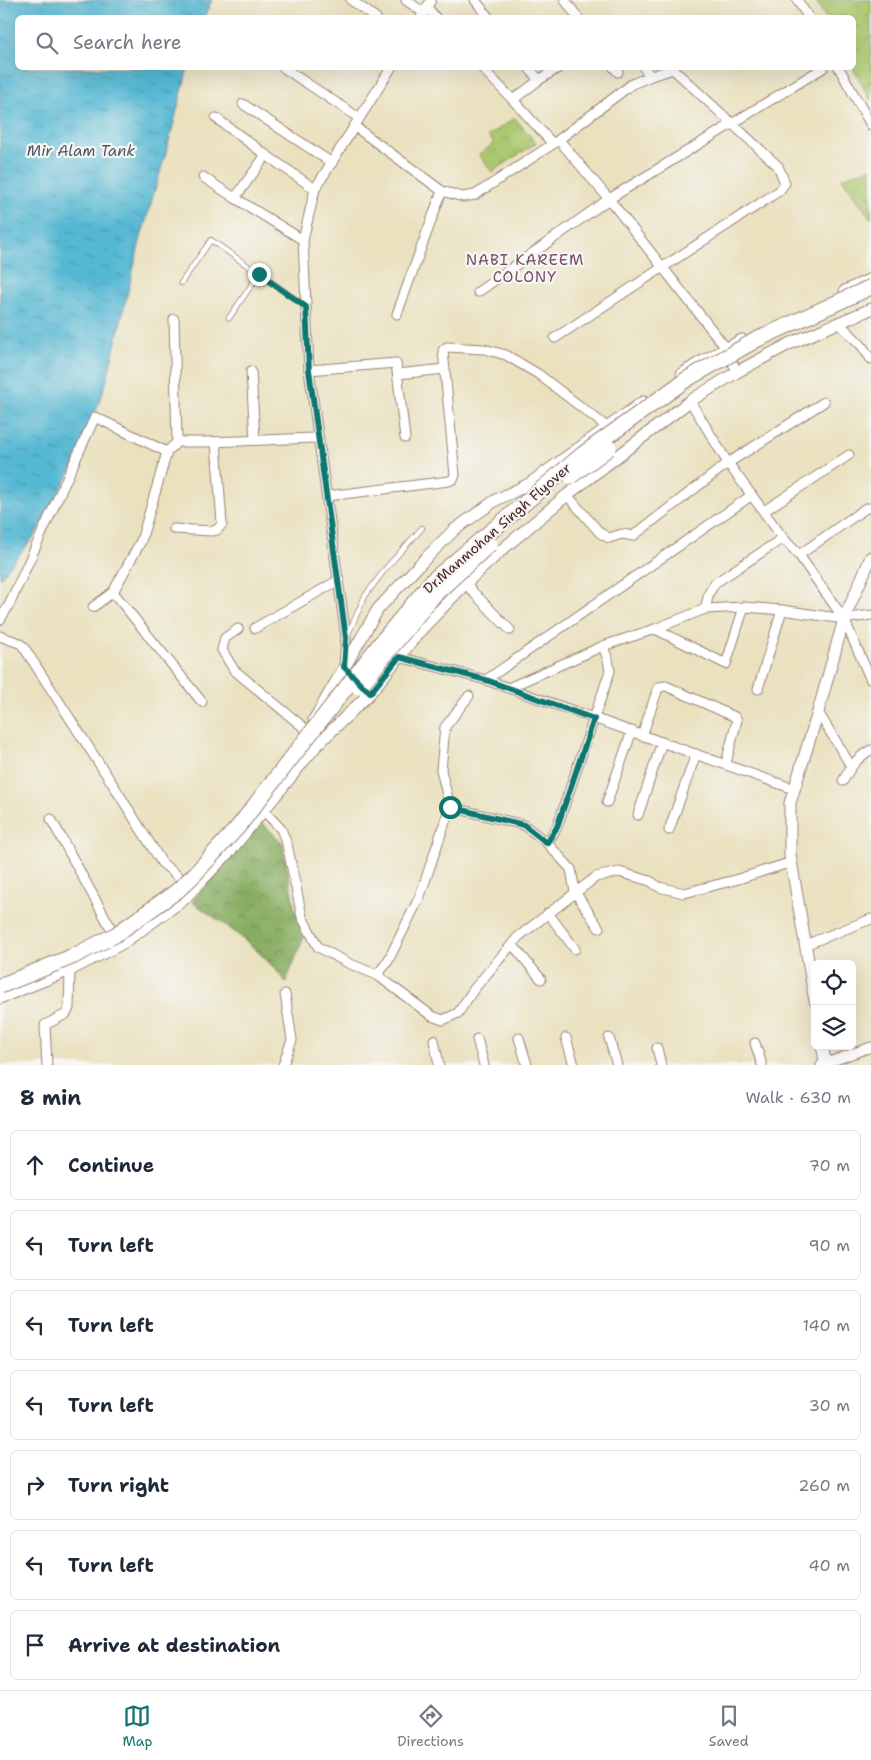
<!DOCTYPE html>
<html lang="en">
<head>
<meta charset="utf-8">
<style>
	body { margin:0; font-family:"Shantell Sans",sans-serif; background:#f6f6f7; color:#1f2937 }
	.controls { position:absolute; right:15px; bottom:15px; display:grid; overflow:hidden; border-radius:8px; box-shadow:0 5px 20px #0002 }
	.controls button { width:45px; height:45px; display:grid; place-items:center; padding:0; border:0; border-bottom:1px solid #e0e1e3; background:#fff; color:#1f2937; font:25px sans-serif }
	.stop { position:absolute; width:15px; height:15px; margin:-11px; border:4px solid #0f766e; border-radius:50%; background:#fff }
	.stop.end { background:#0f766e; border-color:#fff; box-shadow:0 1px 5px #0008 }
	.list { margin:0; padding:0; list-style:none }
	h2 { display:flex; justify-content:space-between; align-items:center; height:65px; margin:0; padding:0 20px; font-size:21px }
	h2 small { font-size:16px; font-weight:400; color:#747a83 }
	.list li { display:grid; grid-template-columns:32px 1fr auto; gap:15px; align-items:center; box-sizing:border-box; height:70px; margin:0 10px 10px; padding:0 10px; border:1px solid #e0e1e3; border-radius:8px }
	.list b { display:block; font-size:19px; white-space:nowrap }
	.list em { font-size:16px; font-style:normal; color:#747a83 }
	.icon { flex:none; width:28px; height:28px; fill:none; stroke:currentColor; stroke-width:2; stroke-linecap:round; stroke-linejoin:round }
	.map { position:relative; flex:none; width:871px; height:1065px; overflow:hidden }
	.search { position:absolute; background:#fff; box-shadow:0 5px 20px #0002; left:15px; right:15px; top:15px; height:55px; display:flex; align-items:center; gap:12px; box-sizing:border-box; padding:0 18px; border-radius:8px; color:#747a83; font-size:19px }
	.sheet { height:625px; background:#fff }
	nav { display:flex; justify-content:space-around; align-items:center; box-sizing:border-box; height:70px; border-top:1px solid #e0e1e3; background:#fff; font-size:14px; color:#747a83 }
	nav a { display:grid; justify-items:center; gap:2px }
	nav .on { color:#0f766e }
	.map>svg:first-child { display:block }
	.forest { fill:url(#forest-crowns); stroke:#696646 }
	.park { fill:url(#park-crowns); stroke:#7a744e }
	.water { fill:url(#water-ripples); stroke:#506c7f }
	.lines { fill:none; stroke-linecap:round; stroke-linejoin:round }
	.service-casing { stroke:#9a8075; stroke-width:6 }
	.minor-casing { stroke:#9a8075; stroke-width:11 }
	.tertiary-casing { stroke:#9a8075; stroke-width:13 }
	.service { stroke:#fff; stroke-width:4.5 }
	.minor { stroke:#fff; stroke-width:9 }
	.tertiary { stroke:#fff; stroke-width:11 }
	.trunk-bridge-casing { stroke:#9a8075; stroke-width:17; stroke-linecap:butt }
	.trunk-bridge { stroke:#fff; stroke-width:15 }
	.route { stroke:#0f766e; stroke-width:6 }
	.labels { text-anchor:middle; stroke-width:4.5; stroke-linejoin:round; paint-order:stroke }
	.street-label { font-size:14px; fill:#4a1f2b; stroke:#f6f6f2 }
	.water-label { font-size:15px; font-style:italic; fill:#4e5566; stroke:#f6f6f2 }
	.neighbourhood-label { font-size:15px; letter-spacing:1px; fill:#7a4b62; stroke:#f6f6f2 }
</style>
</head>
<body>
<div class="map">
<svg width="871" height="1065" viewBox="0 0 871 1065">
	<defs>
		<pattern id="forest-crowns" width="20" height="18" patternUnits="userSpaceOnUse" patternTransform="scale(1.25)"><rect width="20" height="18" fill="#88ad62"/><path d="M2 6a3 3 0 1 1 6 0M12 15a3 3 0 1 1 6 0" fill="none" stroke="#718c51"/></pattern>
		<pattern id="park-crowns" width="20" height="18" patternUnits="userSpaceOnUse" patternTransform="scale(1.25)"><rect width="20" height="18" fill="#abc970"/><path d="M2 6a3 3 0 1 1 6 0M12 15a3 3 0 1 1 6 0" fill="none" stroke="#95ac61"/></pattern>
		<pattern id="water-ripples" width="26" height="14" patternUnits="userSpaceOnUse" patternTransform="scale(1.25)"><rect width="26" height="14" fill="#55b8d3"/><path d="M2 4q2-2 4 0t4 0M15 11q2-2 4 0t4 0" fill="none" stroke="#4895ab"/></pattern>
	</defs>
	<rect width="100%" height="100%" fill="#f6f6f2"/>
	<filter id="ink" filterUnits="userSpaceOnUse"><feTurbulence type="fractalNoise" baseFrequency=".02" numOctaves="2"/><feDisplacementMap in="SourceGraphic" scale="10" xChannelSelector="R" yChannelSelector="G"/><feConvolveMatrix kernelMatrix="1 2 1 2 8 2 1 2 1" color-interpolation-filters="sRGB"/></filter>
	<filter id="wash" filterUnits="userSpaceOnUse"><feTurbulence type="fractalNoise" baseFrequency=".0096" numOctaves="4" result="noise"/><feDisplacementMap in="SourceGraphic" scale="20" xChannelSelector="R" yChannelSelector="G"/><feGaussianBlur stdDeviation="1.12" result="paint"/><feColorMatrix in="noise" values="0 0 0 0 0 0 0 0 0 0 0 0 0 0 0 0 0 1.4 0 .05"/><feComposite in="paint" operator="in"/></filter>
	<g filter="url(#wash)">
		<rect width="100%" height="100%" fill="#eae1bf"/>
		<path class="forest" d="M260,821L282,842L295,910L306,932L286,982C258,947 229,927 192,902Z"/>
		<g class="park">
			<path d="M816,0H871V101L853,68L854,18L825,17Z"/>
			<path d="M515,118L536,143L492,172L479,155L494,143L488,136Z"/>
			<path d="M871,168V219L842,178Z"/>
		</g>
		<path class="water" d="M0,0H212L204,17L18,18V68H188L167,149L141,237L106,383L81,453L33,538L0,578Z"/>
	</g>
	<g filter="url(#ink)">
		<g class="lines">
			<g class="service-casing">
				<g id="service">
					<path d="M181,283L211,240L305,306"/>
					<path d="M229,318L259,274"/>
					<path d="M348,634L365,596L386,568L422,528"/>
				</g>
			</g>
			<g class="minor-casing">
				<g id="minor">
					<path d="M351,0L376,18"/>
					<path d="M406,0L424,13"/>
					<path d="M475,0L489,18"/>
					<path d="M565,0L578,18"/>
					<path d="M797,0L809,18"/>
					<path d="M427,7L436,18"/>
					<path d="M421,17L431,0"/>
					<path d="M284,68L359,118"/>
					<path d="M482,68L513,100"/>
					<path d="M529,68L539,80L513,100L553,144"/>
					<path d="M614,68L618,72"/>
					<path d="M839,68L871,125"/>
					<path d="M539,80L558,68"/>
					<path d="M243,104L332,163"/>
					<path d="M216,118L266,155L315,189"/>
					<path d="M354,126L442,191L463,197L475,195L553,144L632,84L651,76L644,68"/>
					<path d="M559,140L609,199L726,348L737,372"/>
					<path d="M266,155L235,198L303,240"/>
					<path d="M203,177L235,198"/>
					<path d="M478,292L609,199L823,68"/>
					<path d="M397,314L442,191"/>
					<path d="M839,323L861,345L871,359"/>
					<path d="M555,338L779,191L785,183L778,166L673,69L651,76"/>
					<path d="M309,370L396,363L405,438"/>
					<path d="M251,371L255,440"/>
					<path d="M398,374L445,369"/>
					<path d="M690,401L728,463L783,538L799,555L844,619L871,680"/>
					<path d="M177,442C224,443 271,439 318,438"/>
					<path d="M567,495L600,533L609,538L622,534L633,536L728,463L824,402"/>
					<path d="M327,496L449,481L453,479L455,475L443,350L447,347L484,349L506,355L538,374L607,427"/>
					<path d="M764,511L849,455"/>
					<path d="M174,529L212,531L217,530L222,524L216,443"/>
					<path d="M799,555L866,508H871"/>
					<path d="M466,583L472,591L510,630"/>
					<path d="M113,592L202,702"/>
					<path d="M93,607L113,592L141,541L167,452L177,442L174,319"/>
					<path d="M705,609L709,593L715,583L783,538"/>
					<path d="M0,620L9,605L95,417L167,452"/>
					<path d="M255,628L339,580"/>
					<path d="M238,629L225,638L222,650L234,670L308,731"/>
					<path d="M655,629L726,664L744,607"/>
					<path d="M0,636L19,643"/>
					<path d="M23,646L117,791L162,863L183,880"/>
					<path d="M399,657L486,680L794,789"/>
					<path d="M344,666L346,637L309,370L303,240L315,189L391,68"/>
					<path d="M486,680L752,495"/>
					<path d="M508,688L603,646L655,629L705,609L744,607L782,610L844,619L871,615"/>
					<path d="M758,689L782,610"/>
					<path d="M818,712L851,766"/>
					<path d="M642,736L657,691L659,687L666,686L735,717L737,720L726,763"/>
					<path d="M843,781C850,768 857,757 871,750"/>
					<path d="M607,802L632,731"/>
					<path d="M450,807L524,825L547,843L571,869L575,892L599,928"/>
					<path d="M264,811L281,829L287,844L302,917L318,947L348,963L377,975L388,961L420,896L450,807L441,770L445,727L469,696"/>
					<path d="M638,815L662,742"/>
					<path d="M51,819L112,930"/>
					<path d="M669,830L696,754"/>
					<path d="M547,843L557,827L610,671L608,660L603,646"/>
					<path d="M548,913L575,949"/>
					<path d="M512,944L541,979"/>
					<path d="M805,945L871,919"/>
					<path d="M377,975L432,1016L443,1020L458,1013L474,989L518,937L596,877L619,872L650,881L659,887L684,893L735,880L792,862"/>
					<path d="M519,1038L527,1065"/>
					<path d="M566,1038L574,1065"/>
					<path d="M609,1038L617,1065"/>
					<path d="M477,1039L484,1065"/>
					<path d="M434,1040L439,1065"/>
					<path d="M755,1043L762,1065"/>
					<path d="M657,1048L661,1065"/>
					<path d="M47,1065L45,1025L66,1014L69,1008L70,970"/>
					<path d="M283,1065L292,1040L285,994"/>
					<path d="M821,1065L871,1047"/>
				</g>
			</g>
			<g class="tertiary-casing">
				<g id="tertiary">
					<path d="M845,291L871,279"/>
					<path d="M682,374L699,363L742,340"/>
					<path d="M314,720L378,609L419,565L454,530L496,500L529,484L643,402"/>
					<path d="M0,998L70,970L123,943L183,900L231,850L316,746L370,693L419,632L466,583L504,548L567,495L690,401L737,372L789,344L871,309"/>
					<path d="M815,1001L790,855V803L818,712L844,619L871,557"/>
					<path d="M822,1046L826,1065"/>
				</g>
			</g>
			<use href="#service" class="service"/>
			<use href="#minor" class="minor"/>
			<use href="#tertiary" class="tertiary"/>
			<g class="trunk-bridge-casing">
				<g id="trunk-bridge">
					<path d="M571,476L609,448"/>
					<path d="M359,687L434,595L490,544"/>
					<path d="M0,986L74,956L115,935L177,891L194,875L238,827L379,645L433,580L583,454L687,379L756,340L871,287"/>
				</g>
			</g>
			<use href="#trunk-bridge" class="trunk-bridge"/>
		</g>
	</g>
	<g class="lines" filter="url(#ink)">
		<path class="route" d="M259,274L306,307L309,370L346,638L344,667L370,693L399,657L486,680L594,719L557,827L547,843L524,825L450,807"/>
	</g>
	<g class="labels">
		<g class="street-label">
			<text transform="translate(497 528) rotate(-41)" y="5">Dr.Manmohan Singh Flyover</text>
		</g>
		<g class="water-label">
			<text x="81" y="156">Mir Alam Tank</text>
		</g>
		<g class="neighbourhood-label">
			<text x="525" y="265">NABI KAREEM<tspan x="525" dy="17">COLONY</tspan></text>
		</g>
	</g>
</svg>
<div class="controls">
<button><svg class="icon" aria-label="locate" viewBox="0 0 24 24"><circle cx="12" cy="12" r="6"/><path d="M12 2v4M12 18v4M2 12h4M18 12h4"/></svg></button>
<button><svg class="icon" aria-label="layers" viewBox="0 0 24 24"><path d="M12 4l9 5-9 5-9-5zM3 14l9 5 9-5"/></svg></button>
</div>
<div class="stop" style="left:450px;top:807px"></div>
<div class="stop end" style="left:259px;top:274px"></div>
<div class="search"><svg class="icon" aria-label="search" viewBox="0 0 24 24"><circle cx="10" cy="10" r="6"/><path d="M15 15l6 6"/></svg>Search here</div>
</div>
<section class="sheet">
<h2>8 min<small>Walk · 630 m</small></h2>
<ul class="list">
<li><svg class="icon" aria-label="ahead" viewBox="0 0 24 24"><path d="M12 20V5M6 11l6-6 6 6"/></svg><div><b>Continue</b></div><em>70 m</em></li>
<li><svg class="icon" aria-label="left" viewBox="0 0 24 24"><path d="M17 20v-9H6M10 6l-5 5 5 5"/></svg><div><b>Turn left</b></div><em>90 m</em></li>
<li><svg class="icon" aria-label="left" viewBox="0 0 24 24"><path d="M17 20v-9H6M10 6l-5 5 5 5"/></svg><div><b>Turn left</b></div><em>140 m</em></li>
<li><svg class="icon" aria-label="left" viewBox="0 0 24 24"><path d="M17 20v-9H6M10 6l-5 5 5 5"/></svg><div><b>Turn left</b></div><em>30 m</em></li>
<li><svg class="icon" aria-label="right" viewBox="0 0 24 24"><path d="M7 20v-9h11M14 6l5 5-5 5"/></svg><div><b>Turn right</b></div><em>260 m</em></li>
<li><svg class="icon" aria-label="left" viewBox="0 0 24 24"><path d="M17 20v-9H6M10 6l-5 5 5 5"/></svg><div><b>Turn left</b></div><em>40 m</em></li>
<li><svg class="icon" aria-label="arrive" viewBox="0 0 24 24"><path d="M6 21V4h12l-3 4 3 4H6"/></svg><div><b>Arrive at destination</b></div></li>
</ul>
</section>
<nav>
<a class="on"><svg class="icon" aria-label="map" viewBox="0 0 24 24"><path d="M3 6l6-2 6 2 6-2v14l-6 2-6-2-6 2zM9 4v14M15 6v14"/></svg>Map</a>
<a><svg class="icon" aria-label="directions" viewBox="0 0 24 24"><path d="M12 3l9 9-9 9-9-9zM9 14v-3h6M13 9l2 2-2 2"/></svg>Directions</a>
<a><svg class="icon" aria-label="saved" viewBox="0 0 24 24"><path d="M7 4h10v16l-5-4-5 4z"/></svg>Saved</a>
</nav>
</body>
</html>
